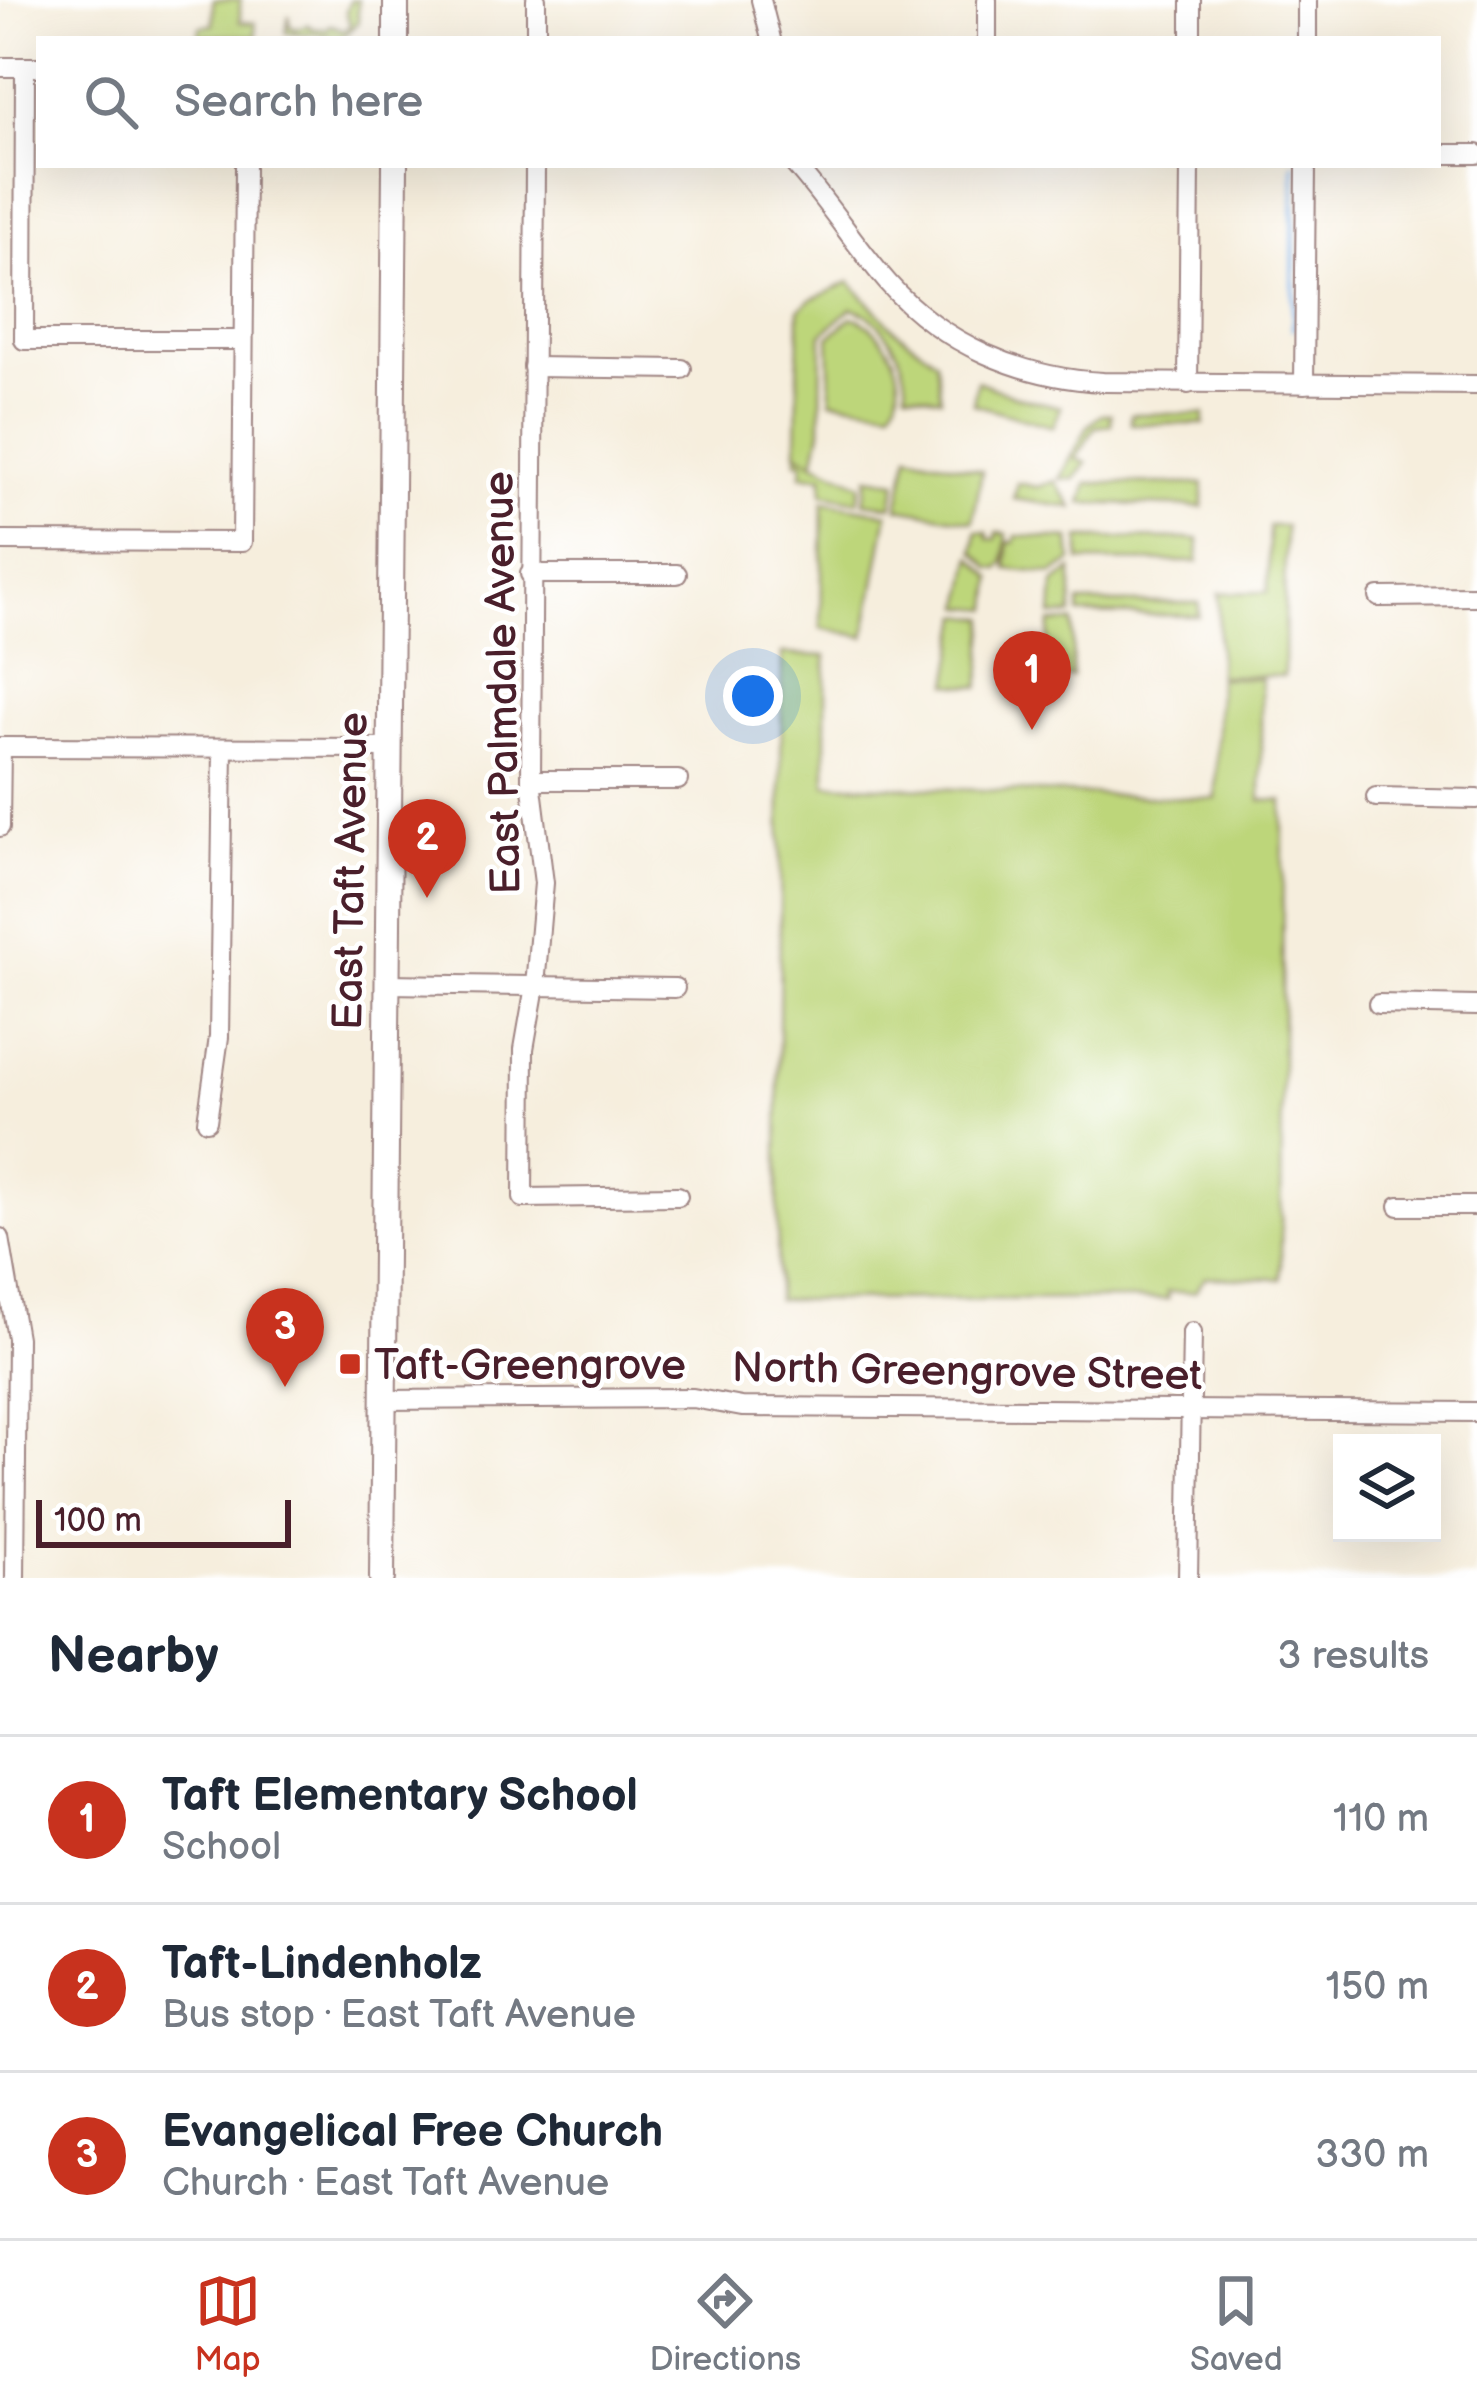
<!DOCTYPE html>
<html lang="en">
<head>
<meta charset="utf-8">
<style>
	body { margin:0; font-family:"Balsamiq Sans",sans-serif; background:#f6f6f7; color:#1f2937 }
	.controls { position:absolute; right:36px; bottom:36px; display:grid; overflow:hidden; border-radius:0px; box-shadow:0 12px 48px #0002 }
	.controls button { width:108px; height:108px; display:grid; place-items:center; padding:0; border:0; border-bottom:3px solid #e0e1e3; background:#fff; color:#1f2937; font:60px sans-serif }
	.scale { position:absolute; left:36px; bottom:30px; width:255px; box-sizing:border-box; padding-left:12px; border:6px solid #4a1f2b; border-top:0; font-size:33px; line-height:42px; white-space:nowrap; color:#4a1f2b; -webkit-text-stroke:9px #fff; paint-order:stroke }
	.you { position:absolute; left:753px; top:696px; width:42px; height:42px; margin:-30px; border:9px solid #fff; border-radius:50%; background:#1a73e8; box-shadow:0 0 0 18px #1a73e833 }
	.badge { display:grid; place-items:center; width:78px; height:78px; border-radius:50%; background:#c8321e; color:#fff; font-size:39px; font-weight:700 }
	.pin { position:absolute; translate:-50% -99px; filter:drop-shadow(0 3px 6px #0008) }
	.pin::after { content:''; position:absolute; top:63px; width:42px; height:36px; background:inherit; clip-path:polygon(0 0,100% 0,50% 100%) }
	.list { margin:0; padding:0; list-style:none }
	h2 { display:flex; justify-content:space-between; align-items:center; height:156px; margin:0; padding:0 48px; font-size:51px }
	h2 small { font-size:39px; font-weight:400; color:#747a83 }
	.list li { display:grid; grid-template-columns:78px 1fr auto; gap:36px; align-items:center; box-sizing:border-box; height:168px; padding:0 48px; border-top:3px solid #e0e1e3 }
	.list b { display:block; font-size:45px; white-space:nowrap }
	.list p { margin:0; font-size:39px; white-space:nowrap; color:#747a83 }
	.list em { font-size:39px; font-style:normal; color:#747a83 }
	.icon { flex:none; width:66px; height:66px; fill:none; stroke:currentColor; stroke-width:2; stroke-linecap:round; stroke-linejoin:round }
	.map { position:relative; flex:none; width:1477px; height:1578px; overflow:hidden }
	.search { position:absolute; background:#fff; box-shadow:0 12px 48px #0002; left:36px; right:36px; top:36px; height:132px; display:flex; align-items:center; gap:30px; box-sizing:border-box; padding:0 42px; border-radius:0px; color:#747a83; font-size:45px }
	.sheet { height:660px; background:#fff }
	nav { display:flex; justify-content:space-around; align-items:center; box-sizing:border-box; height:168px; border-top:3px solid #e0e1e3; background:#fff; font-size:33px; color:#747a83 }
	nav a { display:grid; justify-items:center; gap:6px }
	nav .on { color:#c8321e }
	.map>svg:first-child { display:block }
	.green { fill:#bdd67a; stroke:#847a52; stroke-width:3 }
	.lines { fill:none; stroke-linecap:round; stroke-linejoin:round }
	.stream { stroke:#7ab2ea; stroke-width:4.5 }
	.minor-casing { stroke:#a08684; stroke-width:22 }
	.major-casing { stroke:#a08684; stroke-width:28 }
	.minor { stroke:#fff; stroke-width:18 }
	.major { stroke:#fff; stroke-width:24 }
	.poi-dot { fill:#c8321e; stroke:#fff; stroke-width:4.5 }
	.labels { text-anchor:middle; stroke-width:9; stroke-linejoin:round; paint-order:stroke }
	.street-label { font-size:42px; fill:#4a1f2b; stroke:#fff }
	.poi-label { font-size:42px; fill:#4a1f2b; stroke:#fff; text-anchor:start }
</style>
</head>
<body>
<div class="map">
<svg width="1477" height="1578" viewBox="0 0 1477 1578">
	<rect width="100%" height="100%" fill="#fff"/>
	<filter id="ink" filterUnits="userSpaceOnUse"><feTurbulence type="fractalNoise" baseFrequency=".00833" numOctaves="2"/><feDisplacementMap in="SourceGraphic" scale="24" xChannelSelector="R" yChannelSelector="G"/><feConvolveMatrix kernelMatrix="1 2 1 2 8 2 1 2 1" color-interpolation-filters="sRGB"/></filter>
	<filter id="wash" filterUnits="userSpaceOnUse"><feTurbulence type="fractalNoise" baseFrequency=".004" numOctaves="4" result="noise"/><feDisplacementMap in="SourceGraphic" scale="48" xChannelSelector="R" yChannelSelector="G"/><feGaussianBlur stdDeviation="2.7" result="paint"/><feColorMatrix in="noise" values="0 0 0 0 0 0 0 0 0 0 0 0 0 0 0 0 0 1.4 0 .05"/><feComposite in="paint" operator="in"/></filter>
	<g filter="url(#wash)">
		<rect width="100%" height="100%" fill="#f6eedd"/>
		<g class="green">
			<path d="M213,0H240V22L255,23L256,36H199L200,27L213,25Z"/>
			<path d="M350,0H358V22L344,36L286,33L289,15V24L294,29L308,25L313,29H326L331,25L344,30L350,25L346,11Z"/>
			<path d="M850,282L895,330L936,360L941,398L906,391C909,361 882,315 852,308L822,334L821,430L814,463L797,452L799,310L810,300Z"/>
			<path d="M852,317C885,326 914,380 891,409L831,400L829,337Z"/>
			<path d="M977,381L1018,397L1061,407L1053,427L973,404Z"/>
			<path d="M1102,414H1111V425L1095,427L1076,459L1087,463L1075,479H1060L1088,426Z"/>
			<rect x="1131" y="414" width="73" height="10"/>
			<path d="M797,454L861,484L858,501L823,494V476L802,475L803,462L797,461Z"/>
			<path d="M909,454L982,471L973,521L898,508Z"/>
			<path d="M868,477L897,481L892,506L864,502Z"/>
			<path d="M1055,481L1073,508L1014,499L1017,483L1038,487Z"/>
			<path d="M1088,483L1203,484V507L1082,503Z"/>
			<path d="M823,502L888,513L865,637L821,628Z"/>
			<path d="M1269,526H1285L1284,676H1218L1219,593L1268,592Z"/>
			<path d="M977,531L987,532L988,539H996L997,533L1007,534L1004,563L999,569L991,568L974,551Z"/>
			<path d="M1016,536L1070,539L1072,561L1053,574L1007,569L1008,542H1015Z"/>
			<path d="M1080,538L1199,539L1198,562L1080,561Z"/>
			<path d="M972,557L993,578L990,609L963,607Z"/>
			<path d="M1072,570V615L1052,616L1054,584Z"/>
			<path d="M1079,603H1199V616L1079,614Z"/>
			<path d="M961,615L987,618L980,687L949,684Z"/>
			<path d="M1073,622L1072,677L1045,676L1050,623Z"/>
			<path d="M782,654L826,656V784L1216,799L1218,678H1261V800L1283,801L1281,1279L1205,1277L1195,1292H1167L1168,1299L777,1300Z"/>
		</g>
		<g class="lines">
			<g class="stream">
				<path d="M1295,39V0"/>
				<path d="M1293,329L1294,165"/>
			</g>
		</g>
	</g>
	<g filter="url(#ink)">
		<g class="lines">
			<g class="minor-casing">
				<g id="minor">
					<path d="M761,0L771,39"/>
					<path d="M536,39V0"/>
					<path d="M987,39V0"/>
					<path d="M1191,39V0"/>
					<path d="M1307,39V0"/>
					<path d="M0,67H39"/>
					<path d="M25,67L24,340H243"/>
					<path d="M1438,154H1477"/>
					<path d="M535,165L531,780L544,883L535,986L524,1049L523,1198L678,1196"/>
					<path d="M795,165C828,202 855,245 888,283C942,344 1022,378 1103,382L1477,385"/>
					<path d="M533,367L682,369"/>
					<path d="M1188,384L1190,165"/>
					<path d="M1304,384L1306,165"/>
					<path d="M0,541L242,542L245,165"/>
					<path d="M530,574H677"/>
					<path d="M1379,597L1477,596"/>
					<path d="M0,747L390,748"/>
					<path d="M531,780H678"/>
					<path d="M1376,797L1477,799"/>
					<path d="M0,827L1,747"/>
					<path d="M387,984L675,988"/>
					<path d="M1378,1004L1477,1006"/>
					<path d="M207,1121L219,1037L223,748"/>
					<path d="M1399,1206H1477"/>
					<path d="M0,1238L17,1338L15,1578"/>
					<path d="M383,1400L693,1398L742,1407L1477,1412"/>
					<path d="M1188,1578L1192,1332"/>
				</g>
			</g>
			<g class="major-casing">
				<g id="major">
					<path d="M396,39V0"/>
					<path d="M382,1578L395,165"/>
				</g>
			</g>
			<use href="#minor" class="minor"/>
			<use href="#major" class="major"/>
		</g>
	</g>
	<rect class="poi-dot" x="338" y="1352" width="24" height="24" rx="6"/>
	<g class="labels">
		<g class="street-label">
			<text transform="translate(501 683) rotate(-91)" y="15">East Palmdale Avenue</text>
			<text transform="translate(349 871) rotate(-89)" y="15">East Taft Avenue</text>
			<text transform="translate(967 1370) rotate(1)" y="15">North Greengrove Street</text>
		</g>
		<g class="poi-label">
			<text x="374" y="1379">Taft-Greengrove</text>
		</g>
	</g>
</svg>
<div class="controls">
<button><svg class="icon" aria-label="layers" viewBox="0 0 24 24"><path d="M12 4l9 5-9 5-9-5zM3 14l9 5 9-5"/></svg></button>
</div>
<div class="scale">100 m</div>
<div class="you"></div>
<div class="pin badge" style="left:1032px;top:730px">1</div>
<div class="pin badge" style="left:427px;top:898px">2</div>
<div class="pin badge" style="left:285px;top:1387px">3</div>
<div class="search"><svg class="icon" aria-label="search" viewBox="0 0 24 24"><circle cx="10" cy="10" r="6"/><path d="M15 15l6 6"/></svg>Search here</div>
</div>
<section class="sheet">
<h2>Nearby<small>3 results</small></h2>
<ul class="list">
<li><span class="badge">1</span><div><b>Taft Elementary School</b><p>School</p></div><em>110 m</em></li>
<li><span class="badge">2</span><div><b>Taft-Lindenholz</b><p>Bus stop · East Taft Avenue</p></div><em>150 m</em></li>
<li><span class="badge">3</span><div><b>Evangelical Free Church</b><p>Church · East Taft Avenue</p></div><em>330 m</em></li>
</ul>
</section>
<nav>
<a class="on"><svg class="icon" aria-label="map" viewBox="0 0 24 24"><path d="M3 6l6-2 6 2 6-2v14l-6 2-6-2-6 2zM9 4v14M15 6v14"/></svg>Map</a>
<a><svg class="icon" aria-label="directions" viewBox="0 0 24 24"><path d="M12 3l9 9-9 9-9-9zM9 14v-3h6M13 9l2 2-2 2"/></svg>Directions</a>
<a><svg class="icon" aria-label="saved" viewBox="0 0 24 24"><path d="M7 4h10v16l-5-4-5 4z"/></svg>Saved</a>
</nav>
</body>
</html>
